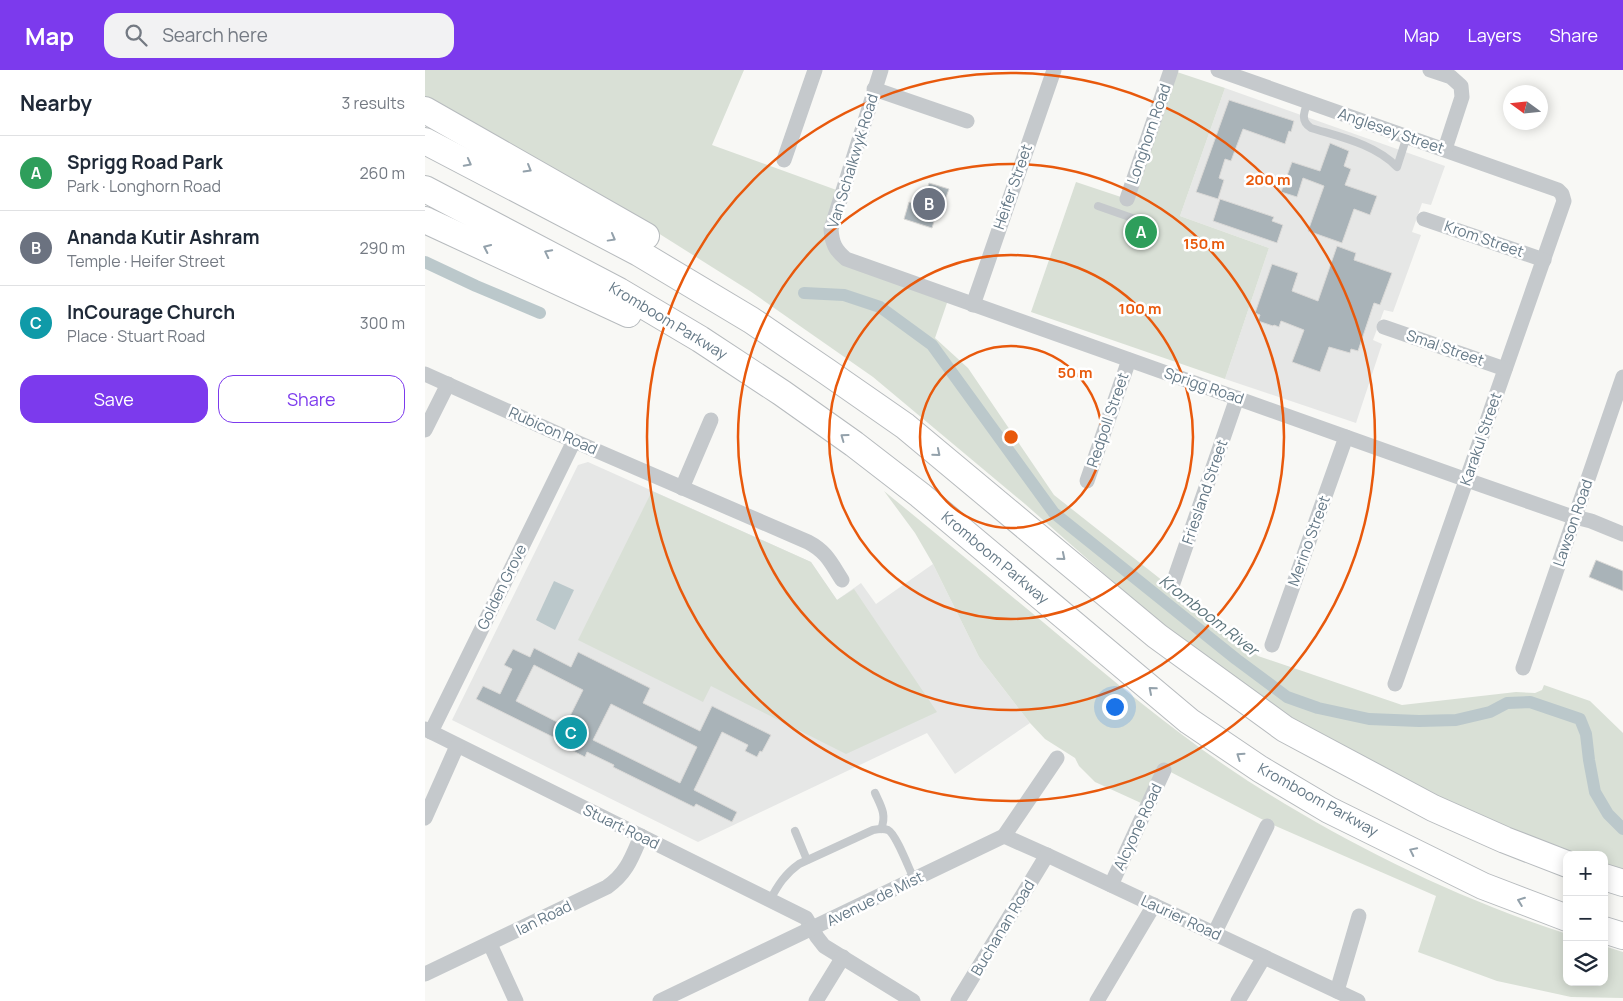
<!DOCTYPE html>
<html lang="en">
<head>
<meta charset="utf-8">
<style>
	body { margin:0; font-family:Manrope,sans-serif; background:#f2f2f3; color:#1f2937 }
	.controls { position:absolute; right:15px; bottom:15px; display:grid; overflow:hidden; border-radius:10px; box-shadow:0 2px 12px #0003 }
	.controls button { width:45px; height:45px; display:grid; place-items:center; padding:0; border:0; border-bottom:1px solid #e0e1e3; background:#fff; color:#1f2937; font:25px sans-serif }
	.compass { position:absolute; left:1078px; top:15px; width:45px; height:45px; border-radius:50%; background:#fff; box-shadow:0 2px 12px #0003; rotate:285deg }
	.you { position:absolute; left:689px; top:636px; width:18px; height:18px; margin:-12px; border:4px solid #fff; border-radius:50%; background:#1a73e8; box-shadow:0 0 0 8px #1a73e833 }
	.badge { display:grid; place-items:center; width:32px; height:32px; border-radius:50%; background:#7c3aed; color:#fff; font-size:16px; font-weight:700 }
	.pin { position:absolute; translate:-50% -50%; border:2px solid #fff; box-shadow:0 1px 5px #0006 }
	.list { margin:0; padding:0; list-style:none }
	h2 { display:flex; justify-content:space-between; align-items:center; height:65px; margin:0; padding:0 20px; font-size:21px }
	h2 small { font-size:16px; font-weight:400; color:#747a83 }
	.list li { display:grid; grid-template-columns:32px 1fr auto; gap:15px; align-items:center; box-sizing:border-box; height:75px; padding:0 20px; border-top:1px solid #e0e1e3 }
	.list b { display:block; font-size:19px; white-space:nowrap }
	.list p { margin:0; font-size:16px; white-space:nowrap; color:#747a83 }
	.list em { font-size:16px; font-style:normal; color:#747a83 }
	.actions { display:flex; gap:10px; padding:15px 20px }
	.actions a { flex:1; padding:11px 0; border:1px solid #7c3aed; border-radius:15px; text-align:center; font-size:18px; color:#7c3aed }
	.actions .main { background:#7c3aed; color:#fff }
	.icon { flex:none; width:28px; height:28px; fill:none; stroke:currentColor; stroke-width:2; stroke-linecap:round; stroke-linejoin:round }
	.map { position:relative; flex:none; width:1198px; height:931px; overflow:hidden }
	header { display:flex; align-items:center; gap:30px; box-sizing:border-box; height:70px; padding:0 25px; background:#7c3aed; color:#fff }
	header strong { font-size:24px }
	nav { display:flex; gap:28px; margin-inline-start:auto; font-size:18px }
	.search { width:350px; height:45px; background:#f2f2f3; display:flex; align-items:center; gap:12px; box-sizing:border-box; padding:0 18px; border-radius:15px; color:#747a83; font-size:19px }
	main { display:flex }
	aside { flex:1; background:#fff }
	.map>svg:first-child { display:block }
	.built { fill:#e6e7e6 }
	.green { fill:#d9e0d6 }
	.water { fill:#bbc8cb }
	.lines { fill:none; stroke-linecap:round; stroke-linejoin:round }
	.canal { stroke:#bbc8cb; stroke-width:12 }
	.building { fill:#a9b3b8; stroke:#dad9d7; fill-rule:evenodd }
	.motorway-casing { stroke:#b7bbbe; stroke-width:28 }
	.service { stroke:#c5c9cc; stroke-width:8 }
	.minor { stroke:#c5c9cc; stroke-width:15 }
	.motorway { stroke:#fff; stroke-width:26 }
	.oneway { stroke:#93a1ab }
	.ring { fill:none; stroke:#e8590c; stroke-width:2.5 }
	.labels { text-anchor:middle; stroke-width:5; stroke-linejoin:round; paint-order:stroke }
	.street-label { font-size:15px; fill:#657987; stroke:#fff }
	.water-label { font-size:16px; font-style:italic; fill:#5c747c; stroke:#fff }
	.centre { fill:#e8590c; stroke:#fff; stroke-width:2.5 }
	.ring-label { font-size:15px; text-anchor:middle; font-weight:bold; fill:#e8590c; stroke:#fff; stroke-width:5; stroke-linejoin:round; paint-order:stroke }
</style>
</head>
<body>
<header>
<strong>Map</strong>
<div class="search"><svg class="icon" aria-label="search" viewBox="0 0 24 24"><circle cx="10" cy="10" r="6"/><path d="M15 15l6 6"/></svg>Search here</div>
<nav><a>Map</a><a>Layers</a><a>Share</a></nav>
</header>
<main>
<aside>
<h2>Nearby<small>3 results</small></h2>
<ul class="list">
<li><span class="badge" style="background:#2e9e5b">A</span><div><b>Sprigg Road Park</b><p>Park · Longhorn Road</p></div><em>260 m</em></li>
<li><span class="badge" style="background:#6b7280">B</span><div><b>Ananda Kutir Ashram</b><p>Temple · Heifer Street</p></div><em>290 m</em></li>
<li><span class="badge" style="background:#0f9aa8">C</span><div><b>InCourage Church</b><p>Place · Stuart Road</p></div><em>300 m</em></li>
</ul>
<div class="actions"><a class="main">Save</a><a>Share</a></div>
</aside>
<div class="map">
<svg width="1198" height="931" viewBox="0 0 1198 931">
	<rect width="100%" height="100%" fill="#f8f8f5"/>
	<g class="built">
		<path d="M800,18L1020,96L1006,135L997,133L987,162L996,165L968,242L959,240L948,270L957,274L931,353L800,309L844,178L755,146Z"/>
		<path d="M163,392L386,492L412,530L436,513L451,534L508,494L554,587L605,653L530,704L502,663L273,772L27,650L153,395Z"/>
	</g>
	<g class="green">
		<path d="M0,0H319L287,75L417,122L406,159L412,181L524,227L510,268L543,298L629,425L833,586L977,635L1091,622L1110,623L1117,620L1119,615L1165,631L1198,663V803L1179,797V785H1142L1078,760L890,663L778,587L710,531L600,434L448,307L325,221L214,151L0,29Z"/>
		<path d="M746,0L800,18L755,146L844,178L800,309L606,242L651,112L702,129Z"/>
		<path d="M227,421L386,492L412,530L429,519L512,642L421,684L286,616L278,632L153,570Z"/>
		<path d="M459,421C519,470 578,519 637,568C697,618 757,668 823,711C922,774 1030,828 1142,864V912H1179V876L1198,882V928L1146,927L1072,911L993,882L1011,826L846,754L734,696L716,733L670,712L654,696L650,688L620,669L605,653L554,587L508,494L490,463Z"/>
	</g>
	<path class="water" d="M129,511L149,520L130,560L111,550Z"/>
	<g class="lines">
		<g class="canal">
			<path d="M0,192L51,216L115,243"/>
			<path d="M379,223L419,225L455,237L507,275L629,443L811,589L862,627L893,638L944,649L994,651L1031,650L1065,642L1082,633L1105,632L1155,649L1161,664L1164,690L1170,722L1183,744L1198,759"/>
		</g>
	</g>
	<g class="building">
		<path d="M804,30L869,51L866,62L864,61L860,74L818,59L806,91L800,89L794,108L799,110L793,129L771,122Z"/>
		<path d="M905,73L924,81L919,96L926,99L920,115L952,126L945,145L929,139L917,173L883,161L899,116L878,108L872,127L856,122L867,92L895,101Z"/>
		<path d="M504,113L524,119L520,130L516,128L507,158L479,149L484,132L497,136Z"/>
		<path d="M795,129L849,147L847,151L858,155L852,173L788,151Z"/>
		<path d="M912,176L931,183L929,190L967,203L955,235L949,233L933,281L926,279L925,283L904,277L895,302L867,292L879,260L856,251L854,257L849,255L848,256L833,251L835,245L830,243L847,194L873,203L867,221L893,231Z"/>
		<path d="M1171,490L1198,501V521L1164,507Z"/>
		<path d="M109,578L146,597L153,582L225,618L218,633L275,661L287,636L346,665L337,682L335,681L332,687L320,681L323,675L297,662L269,720L312,742L307,752L271,734L269,737L188,697L189,695L162,682L160,687L132,673L134,670L51,629L58,616L75,624L87,599L79,595L88,579L105,587ZM109,595L158,620L140,656L91,631ZM186,634L272,677L255,713L168,670Z"/>
	</g>
	<g class="lines">
		<g class="motorway-casing">
			<g id="motorway">
				<path d="M0,40L221,166"/>
				<path d="M0,71L214,183L326,250L401,301L480,356L732,566L860,659L1008,738L1080,770L1142,794"/>
				<path d="M0,119L194,221L275,269L357,323L429,374L495,425L764,651L835,699L904,740L1058,816L1142,848"/>
				<path d="M0,150L203,244"/>
				<path d="M1179,807L1198,813"/>
				<path d="M1179,860L1198,866"/>
			</g>
		</g>
		<g class="service">
			<path d="M883,31C879,42 875,51 886,58C915,67 950,74 972,97L982,66"/>
			<path d="M673,136L713,150"/>
			<path d="M450,723C456,736 462,745 456,759"/>
			<path d="M370,761L382,790"/>
			<path d="M345,830C353,815 360,804 374,794L448,760C453,759 458,758 463,760C471,764 484,799 489,809"/>
		</g>
		<g class="minor">
			<path d="M456,0L406,159C407,173 410,180 421,189L1042,410L1142,445L1166,451L1198,464"/>
			<path d="M793,0L1133,120L1137,124L1139,131L970,614"/>
			<path d="M1005,0L1026,7L1036,16L1037,27L1020,79"/>
			<path d="M449,19L542,51"/>
			<path d="M359,90L390,0"/>
			<path d="M702,129L746,0"/>
			<path d="M999,149L1119,190"/>
			<path d="M548,235L629,0"/>
			<path d="M959,257L1080,299"/>
			<path d="M0,304L149,371L383,472C402,482 406,493 417,510"/>
			<path d="M0,360L23,314"/>
			<path d="M662,411L704,290"/>
			<path d="M257,418L286,350"/>
			<path d="M747,516L812,328"/>
			<path d="M847,575L921,367"/>
			<path d="M1098,598L1198,307"/>
			<path d="M0,659L381,848L392,867L399,876L488,931"/>
			<path d="M6,662L149,371"/>
			<path d="M0,748L32,676"/>
			<path d="M579,766L622,785L933,931"/>
			<path d="M686,815L739,700"/>
			<path d="M789,864L842,756"/>
			<path d="M65,874L91,931"/>
			<path d="M0,904L182,817C202,803 207,787 216,766"/>
			<path d="M912,921L934,846"/>
			<path d="M235,931L579,766L632,688"/>
			<path d="M391,931L418,887"/>
			<path d="M533,931L622,785"/>
			<path d="M672,931L729,835"/>
			<path d="M813,931L839,887"/>
		</g>
		<use href="#motorway" class="motorway"/>
	</g>
	<defs><path id="oneway-chevron" d="M-2-3.5L2.5 0L-2 3.5" fill="none" stroke-width="1.6" stroke-linecap="round" stroke-linejoin="round" transform="scale(1.25)"/></defs>
	<g class="oneway">
		<use href="#oneway-chevron" transform="translate(43 93) rotate(28)"/>
		<use href="#oneway-chevron" transform="translate(103 99) rotate(30)"/>
		<use href="#oneway-chevron" transform="translate(187 168) rotate(29)"/>
		<use href="#oneway-chevron" transform="translate(62 178) rotate(-155)"/>
		<use href="#oneway-chevron" transform="translate(123 183) rotate(-153)"/>
		<use href="#oneway-chevron" transform="translate(419 367) rotate(-144)"/>
		<use href="#oneway-chevron" transform="translate(512 383) rotate(40)"/>
		<use href="#oneway-chevron" transform="translate(637 487) rotate(40)"/>
		<use href="#oneway-chevron" transform="translate(727 620) rotate(-139)"/>
		<use href="#oneway-chevron" transform="translate(815 686) rotate(-146)"/>
		<use href="#oneway-chevron" transform="translate(988 781) rotate(-154)"/>
		<use href="#oneway-chevron" transform="translate(1096 831) rotate(-159)"/>
	</g>
	<g class="ring">
		<circle cx="586" cy="367" r="91"/>
		<circle cx="586" cy="367" r="182"/>
		<circle cx="586" cy="367" r="273"/>
		<circle cx="586" cy="367" r="364"/>
	</g>
	<g class="labels">
		<g class="street-label">
			<text transform="translate(966 61) rotate(19)" y="5">Anglesey Street</text>
			<text transform="translate(724 64) rotate(-71)" y="5">Longhorn Road</text>
			<text transform="translate(428 91) rotate(-73)" y="5">Van Schalkwyk Road</text>
			<text transform="translate(588 117) rotate(-71)" y="5">Heifer Street</text>
			<text transform="translate(1059 169) rotate(19)" y="5">Krom Street</text>
			<text transform="translate(243 251) rotate(31)" y="5">Kromboom Parkway</text>
			<text transform="translate(1020 278) rotate(19)" y="5">Smal Street</text>
			<text transform="translate(779 316) rotate(19)" y="5">Sprigg Road</text>
			<text transform="translate(683 350) rotate(-71)" y="5">Redpoll Street</text>
			<text transform="translate(128 361) rotate(24)" y="5">Rubicon Road</text>
			<text transform="translate(1056 369) rotate(-71)" y="5">Karakul Street</text>
			<text transform="translate(780 422) rotate(-71)" y="5">Friesland Street</text>
			<text transform="translate(1148 453) rotate(-71)" y="5">Lawson Road</text>
			<text transform="translate(884 471) rotate(-70)" y="5">Merino Street</text>
			<text transform="translate(570 488) rotate(40)" y="5">Kromboom Parkway</text>
			<text transform="translate(77 517) rotate(-64)" y="5">Golden Grove</text>
			<text transform="translate(893 730) rotate(29)" y="5">Kromboom Parkway</text>
			<text transform="translate(196 757) rotate(26)" y="5">Stuart Road</text>
			<text transform="translate(713 757) rotate(-65)" y="5">Alcyone Road</text>
			<text transform="translate(450 829) rotate(-26)" y="5">Avenue de Mist</text>
			<text transform="translate(119 848) rotate(-26)" y="5">Ian Road</text>
			<text transform="translate(756 848) rotate(25)" y="5">Laurier Road</text>
			<text transform="translate(578 858) rotate(-59)" y="5">Buchanan Road</text>
		</g>
		<g class="water-label">
			<text transform="translate(784 545) rotate(38)" y="6">Kromboom River</text>
		</g>
	</g>
	<circle cx="586" cy="367" r="8" class="centre"/>
	<g class="ring-label">
		<text x="843" y="115">200 m</text>
		<text x="779" y="179">150 m</text>
		<text x="715" y="244">100 m</text>
		<text x="650" y="308">50 m</text>
	</g>
</svg>
<div class="controls">
<button>+</button>
<button>−</button>
<button><svg class="icon" aria-label="layers" viewBox="0 0 24 24"><path d="M12 4l9 5-9 5-9-5zM3 14l9 5 9-5"/></svg></button>
</div>
<svg class="compass" viewBox="-18 -18 36 36"><path d="M0-13l5 13h-10z" fill="#e53935"/><path d="M0 13l5-13h-10z" fill="#747a83"/></svg>
<div class="you"></div>
<div class="pin badge" style="left:716px;top:162px;background:#2e9e5b">A</div>
<div class="pin badge" style="left:504px;top:134px;background:#6b7280">B</div>
<div class="pin badge" style="left:146px;top:663px;background:#0f9aa8">C</div>
</div>
</main>
</body>
</html>
